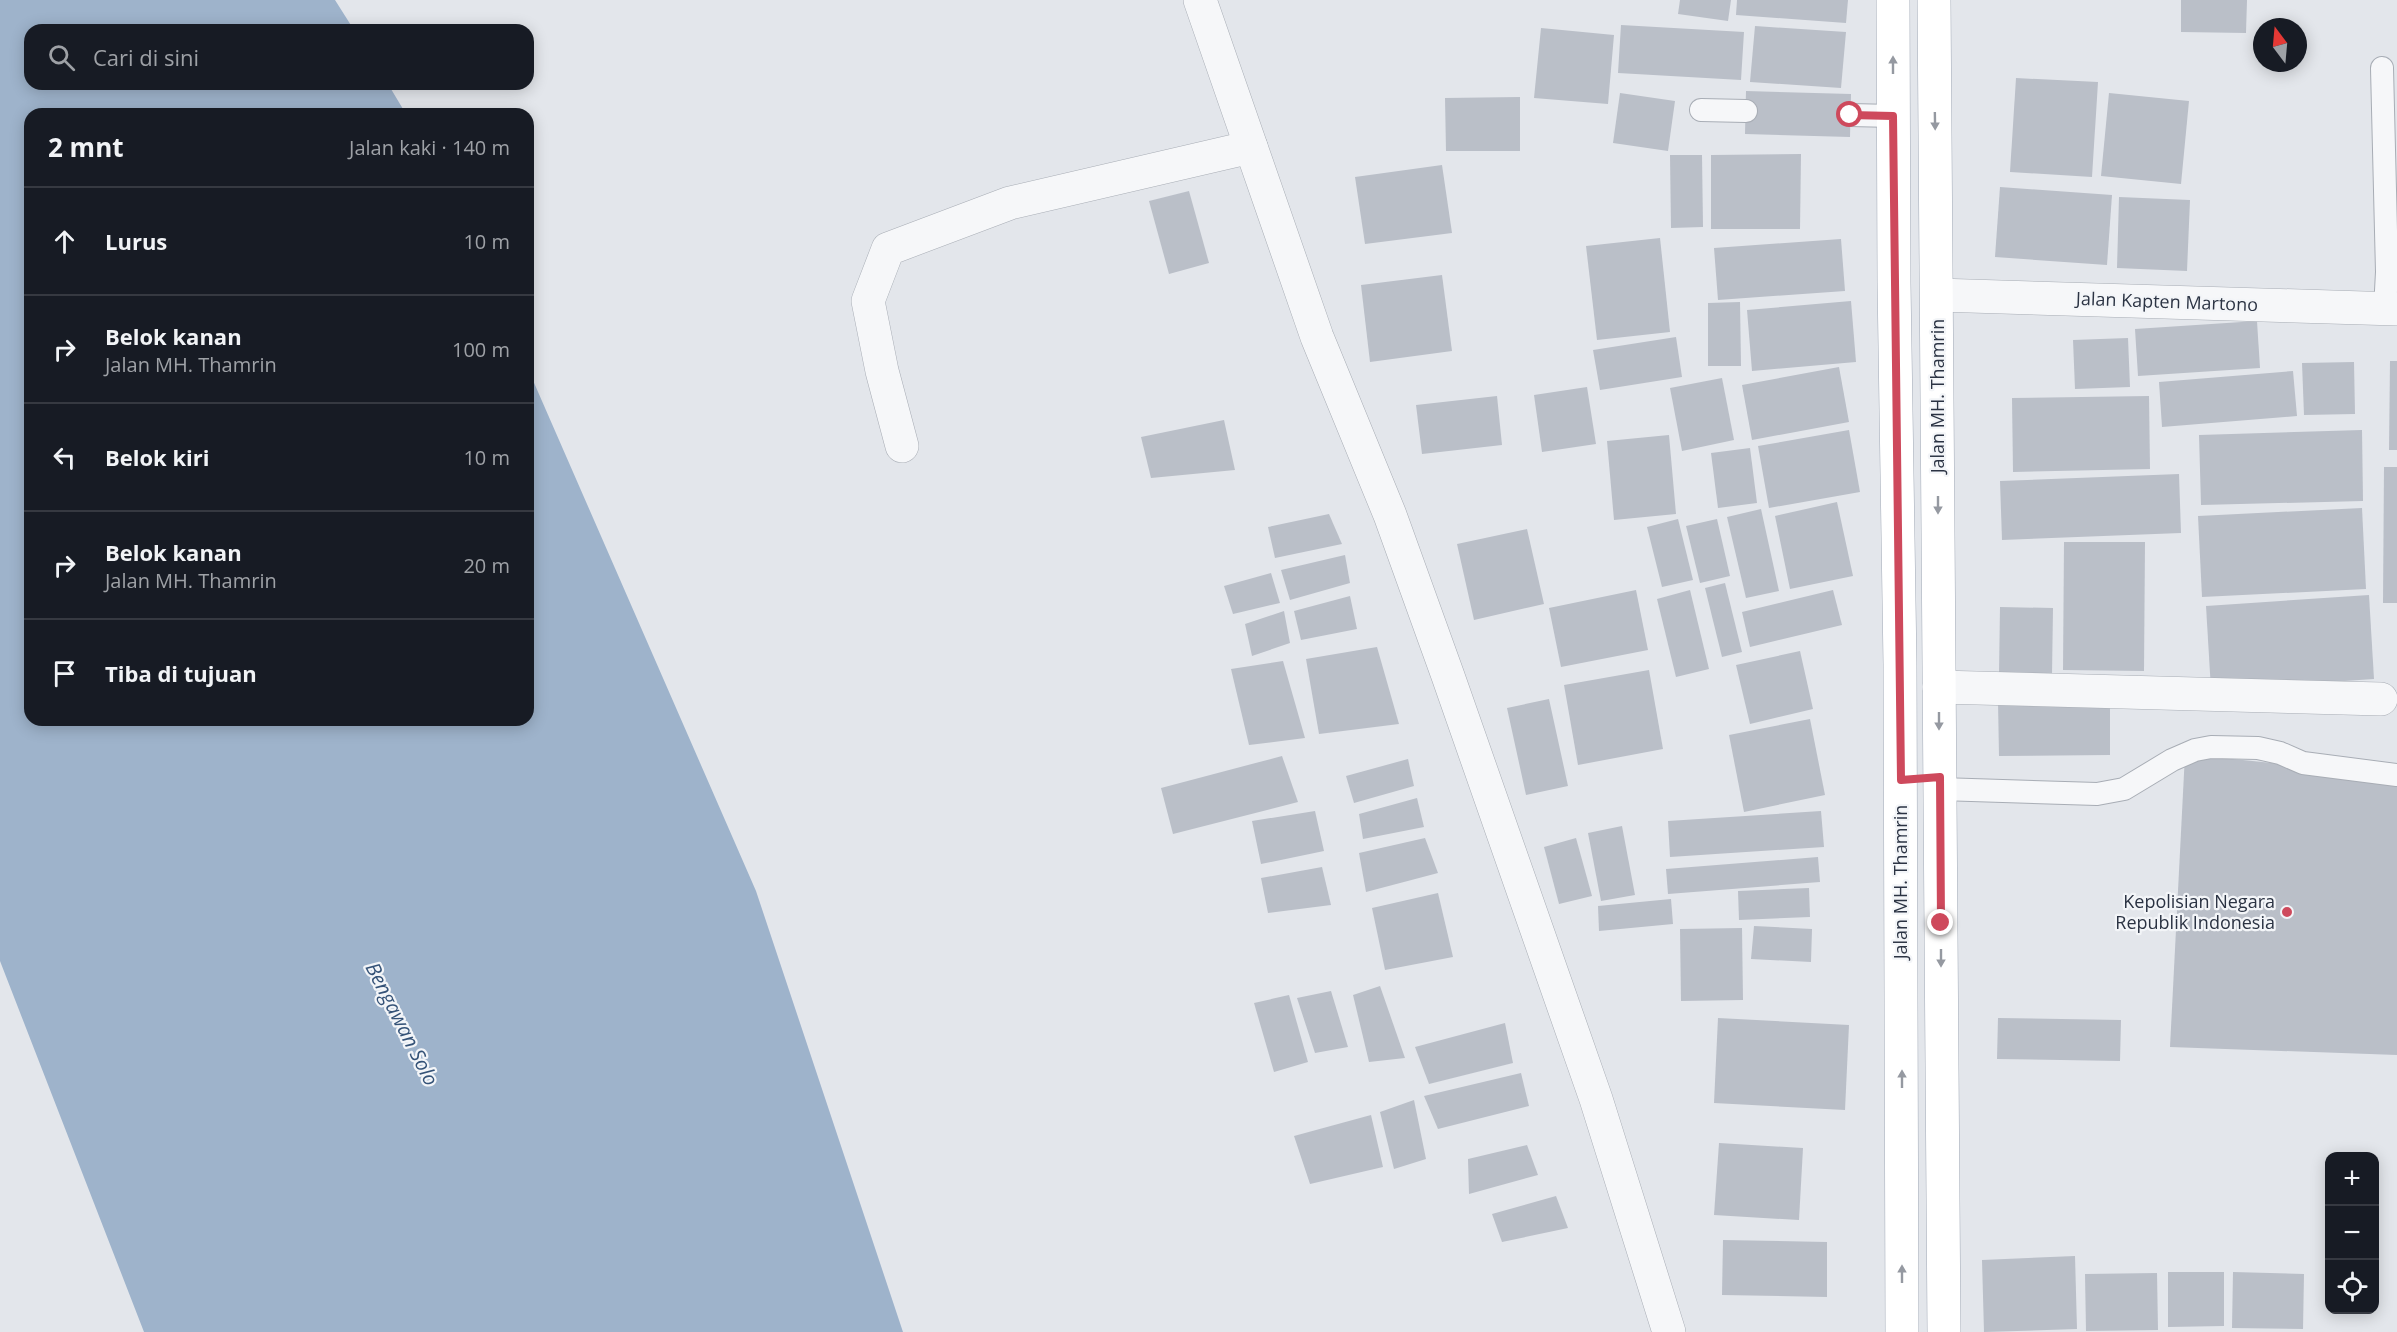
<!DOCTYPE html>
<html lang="id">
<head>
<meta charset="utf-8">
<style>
	body { margin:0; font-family:"Open Sans",sans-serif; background:#20242c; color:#f1f3f6 }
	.controls { position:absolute; right:18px; bottom:18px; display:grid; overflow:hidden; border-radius:12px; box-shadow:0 3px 15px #0003 }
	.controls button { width:54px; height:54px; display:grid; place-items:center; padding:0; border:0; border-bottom:2px solid #363941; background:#171b24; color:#f1f3f6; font:30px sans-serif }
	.compass { position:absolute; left:2253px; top:18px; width:54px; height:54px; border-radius:50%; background:#171b24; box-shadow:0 3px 15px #0003; rotate:344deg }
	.stop { position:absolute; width:18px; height:18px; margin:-14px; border:4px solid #ce495c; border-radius:50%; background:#fff }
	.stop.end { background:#ce495c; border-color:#fff; box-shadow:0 2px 6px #0008 }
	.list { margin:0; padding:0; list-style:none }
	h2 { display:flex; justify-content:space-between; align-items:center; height:78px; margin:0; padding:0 24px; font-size:26px }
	h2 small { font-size:20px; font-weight:400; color:#9ea1a6 }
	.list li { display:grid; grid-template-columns:39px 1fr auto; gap:18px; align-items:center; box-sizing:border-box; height:108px; padding:0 24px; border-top:2px solid #363941 }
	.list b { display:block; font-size:22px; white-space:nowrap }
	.list p { margin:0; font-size:20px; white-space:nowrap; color:#9ea1a6 }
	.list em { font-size:20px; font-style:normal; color:#9ea1a6 }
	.icon { flex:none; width:33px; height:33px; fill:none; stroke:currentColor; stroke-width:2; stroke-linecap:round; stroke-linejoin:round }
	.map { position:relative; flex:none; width:2397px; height:1332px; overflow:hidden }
	.search { position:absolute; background:#171b24; box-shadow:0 3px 15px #0003; left:24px; top:24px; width:510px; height:66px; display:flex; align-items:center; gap:15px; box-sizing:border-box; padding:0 21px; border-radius:18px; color:#9ea1a6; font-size:22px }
	.panel { position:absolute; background:#171b24; box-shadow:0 3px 15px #0003; left:24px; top:108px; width:510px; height:618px; border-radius:18px }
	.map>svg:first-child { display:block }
	.water { fill:#9eb3cb }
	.building { fill:#babfc8 }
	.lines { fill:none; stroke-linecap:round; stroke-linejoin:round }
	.lane-casing { stroke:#a8adb5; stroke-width:24 }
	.street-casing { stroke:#a8adb5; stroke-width:34 }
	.primary-casing { stroke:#a2aab7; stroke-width:34 }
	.lane { stroke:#f6f7f9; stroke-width:22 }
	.street { stroke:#f6f7f9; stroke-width:33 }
	.primary { stroke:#fff; stroke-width:33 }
	.oneway { fill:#9599a1 }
	.route { stroke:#ce495c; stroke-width:8 }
	.poi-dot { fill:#ce495c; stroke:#f3f5f8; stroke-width:2 }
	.labels { text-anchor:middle; stroke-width:4.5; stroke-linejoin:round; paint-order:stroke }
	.street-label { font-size:18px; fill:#2b3343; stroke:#f3f5f8 }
	.poi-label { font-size:18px; fill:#2b3343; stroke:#f3f5f8; text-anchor:end }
	.water-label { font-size:20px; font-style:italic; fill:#345277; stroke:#f3f5f8 }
</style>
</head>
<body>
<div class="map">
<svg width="2397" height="1332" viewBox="0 0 2397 1332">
	<rect width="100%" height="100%" fill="#e3e6eb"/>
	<path class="water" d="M0,0H335L354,30H30V84H388L406,114H30V720H528V369L756,891L903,1332H144L0,961Z"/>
	<g class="building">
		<path d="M1680,0H1731L1728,21L1678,14Z"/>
		<path d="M1737,0H1848L1846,23L1736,15Z"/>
		<path d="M2181,0H2247L2246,33L2181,32Z"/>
		<path d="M1621,25L1744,32L1741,80L1618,73Z"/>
		<path d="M1755,26L1846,32L1841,88L1750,82Z"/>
		<path d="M1541,28L1614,35L1608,104L1534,98Z"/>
		<path d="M2016,78L2098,82L2092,177L2010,172Z"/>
		<path d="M1746,91L1851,94L1850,137L1745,134Z"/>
		<path d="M1620,93L1675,101L1668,151L1613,143Z"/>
		<path d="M2109,93L2189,101L2181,184L2101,176Z"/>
		<path d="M1520,97V151H1446L1445,98Z"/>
		<path d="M1801,154L1800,229H1711V155Z"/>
		<path d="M1670,155H1702L1703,227L1671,228Z"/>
		<path d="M1442,165L1452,233L1365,244L1355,177Z"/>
		<path d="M2000,187L2112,195L2107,265L1995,257Z"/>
		<path d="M1189,191L1209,263L1169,274L1149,201Z"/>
		<path d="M2119,197L2190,200L2187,271L2117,268Z"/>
		<path d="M1660,238L1670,332L1597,340L1586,246Z"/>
		<path d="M1841,239L1845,291L1718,300L1714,248Z"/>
		<path d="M1442,275L1452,351L1370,362L1361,285Z"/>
		<path d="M1851,301L1856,362L1752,371L1747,310Z"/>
		<path d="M1740,302L1741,366H1708V303Z"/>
		<path d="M2257,321L2260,368L2138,376L2135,329Z"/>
		<path d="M1676,337L1682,377L1600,390L1593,350Z"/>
		<path d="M2128,338L2130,387L2075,389L2073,340Z"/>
		<path d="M2390,361H2397V450H2389Z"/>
		<path d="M2354,362L2355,414L2304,415L2302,363Z"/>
		<path d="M1839,367L1849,422L1752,440L1742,385Z"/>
		<path d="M2293,371L2297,416L2162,427L2159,382Z"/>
		<path d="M1722,378L1734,440L1682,451L1670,388Z"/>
		<path d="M1587,387L1596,444L1542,452L1534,395Z"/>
		<path d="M1497,396L1502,445L1422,454L1416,405Z"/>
		<path d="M2149,396L2150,469L2013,472L2012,398Z"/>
		<path d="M1224,420L1235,470L1151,478L1141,437Z"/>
		<path d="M1849,430L1860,492L1769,508L1758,446Z"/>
		<path d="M2362,430L2363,501L2201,505L2199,435Z"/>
		<path d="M1669,435L1676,514L1614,520L1607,441Z"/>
		<path d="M1750,448L1757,503L1718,508L1711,453Z"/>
		<path d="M2384,467H2397V603H2383Z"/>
		<path d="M2179,474L2181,533L2002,540L2000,481Z"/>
		<path d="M1837,502L1853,576L1790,589L1775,516Z"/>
		<path d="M2362,508L2366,589L2202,597L2198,516Z"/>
		<path d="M1761,509L1779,591L1746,598L1727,517Z"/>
		<path d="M1329,514L1342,544L1275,558L1268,527Z"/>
		<path d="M1678,519L1693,580L1662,587L1647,527Z"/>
		<path d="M1717,519L1730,576L1700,583L1686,526Z"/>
		<path d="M1527,529L1544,604L1474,620L1457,544Z"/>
		<path d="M2064,542H2145L2144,671L2063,670Z"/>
		<path d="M1345,555L1350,583L1290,600L1281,570Z"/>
		<path d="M1271,573L1280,603L1233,614L1224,586Z"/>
		<path d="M1725,583L1742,652L1722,657L1705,588Z"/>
		<path d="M1636,590L1648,650L1561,667L1549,608Z"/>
		<path d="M1690,590L1709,669L1676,677L1657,599Z"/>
		<path d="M1833,590L1842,625L1750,647L1742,612Z"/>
		<path d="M2369,595L2374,679L2211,690L2206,606Z"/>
		<path d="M1350,596L1357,629L1301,640L1294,611Z"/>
		<path d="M2000,607L2053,608L2052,675L1999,674Z"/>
		<path d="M1284,611L1290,643L1252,656L1245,624Z"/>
		<path d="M1377,647L1399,724L1319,734L1306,659Z"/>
		<path d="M1800,651L1813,709L1750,724L1736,665Z"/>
		<path d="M1283,661L1305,738L1249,745L1231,669Z"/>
		<path d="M1649,670L1663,749L1578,765L1564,685Z"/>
		<path d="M1549,699L1568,786L1526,795L1507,708Z"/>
		<path d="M2110,700V755L1999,756L1998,701Z"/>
		<path d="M1810,719L1825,795L1744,812L1729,735Z"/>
		<path d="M2185,754L2397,776V1055L2170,1047Z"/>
		<path d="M1282,756L1298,802L1173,834L1161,788Z"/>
		<path d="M1408,759L1414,786L1354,803L1346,776Z"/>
		<path d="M1417,798L1424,827L1363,839L1359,814Z"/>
		<path d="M1315,811L1324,851L1261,864L1252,821Z"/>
		<path d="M1821,811L1824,847L1670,857L1668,821Z"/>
		<path d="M1622,826L1635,895L1601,901L1588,833Z"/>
		<path d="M1425,838L1438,873L1366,892L1359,853Z"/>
		<path d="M1576,838L1592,896L1559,904L1544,847Z"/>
		<path d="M1818,857L1820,882L1668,894L1666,869Z"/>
		<path d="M1322,867L1331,905L1268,913L1261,878Z"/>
		<path d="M1809,888L1810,917L1739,920L1738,891Z"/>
		<path d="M1438,893L1453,957L1385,970L1372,908Z"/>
		<path d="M1671,899L1673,924L1599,931L1598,906Z"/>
		<path d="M1754,926L1812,929L1811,962L1751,959Z"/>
		<path d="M1742,928L1743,1000L1681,1001L1680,929Z"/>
		<path d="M1380,986L1405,1058L1369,1062L1353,995Z"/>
		<path d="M1331,991L1348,1047L1315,1053L1297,998Z"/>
		<path d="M1289,995L1308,1062L1274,1072L1254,1003Z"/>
		<path d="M1718,1018L1849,1025L1845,1110L1714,1103Z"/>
		<path d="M1998,1018L2121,1020L2120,1061L1997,1059Z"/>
		<path d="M1505,1023L1513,1063L1429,1084L1415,1047Z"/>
		<path d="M1521,1073L1529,1106L1438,1129L1424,1096Z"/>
		<path d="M1414,1100L1426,1159L1394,1169L1380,1112Z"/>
		<path d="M1371,1115L1383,1167L1310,1184L1294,1136Z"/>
		<path d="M1719,1143L1803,1148L1799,1220L1714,1215Z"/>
		<path d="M1527,1145L1538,1175L1469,1194L1468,1159Z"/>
		<path d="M1556,1196L1568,1228L1502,1242L1492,1214Z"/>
		<path d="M1723,1240L1827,1242V1297L1722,1295Z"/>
		<path d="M2075,1256L2077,1329L1984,1332L1982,1260Z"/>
		<path d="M2168,1272H2224V1326L2168,1327Z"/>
		<path d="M2233,1272L2304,1274L2303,1329L2232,1328Z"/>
		<path d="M2157,1273L2158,1330L2086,1331L2085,1274Z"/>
	</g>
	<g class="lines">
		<g class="lane-casing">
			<g id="lane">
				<path d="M2382,68L2387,272L2385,309"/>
				<path d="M1701,110L1746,111"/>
				<path d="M1850,115L1893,116"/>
				<path d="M1940,789L2097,794L2124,789L2172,760L2195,750L2211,747L2258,748L2280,753L2303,763L2397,775"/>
			</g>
		</g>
		<g class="street-casing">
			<g id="street">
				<path d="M1200,0L1317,337L1390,515L1448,676L1596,1099L1669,1332"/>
				<path d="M1937,295L2397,309"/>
				<path d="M902,446L882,371L868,301L888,249L1010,203L1251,147"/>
				<path d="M1939,687L2381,699"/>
			</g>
		</g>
		<g class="primary-casing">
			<g id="primary">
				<path d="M1893,0L1894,283L1900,664L1902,1332"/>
				<path d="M1934,0L1944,1332"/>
			</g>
		</g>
		<use href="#lane" class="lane"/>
		<use href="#street" class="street"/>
		<use href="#primary" class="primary"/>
	</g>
	<defs><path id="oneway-solid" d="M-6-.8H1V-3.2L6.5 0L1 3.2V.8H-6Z" transform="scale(1.5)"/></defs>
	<g class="oneway">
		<use href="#oneway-solid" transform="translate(1893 65) rotate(-90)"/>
		<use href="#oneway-solid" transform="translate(1935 121) rotate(89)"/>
		<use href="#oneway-solid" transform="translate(1938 505) rotate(90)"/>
		<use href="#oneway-solid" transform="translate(1939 721) rotate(90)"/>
		<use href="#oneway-solid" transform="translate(1941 958) rotate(90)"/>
		<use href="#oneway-solid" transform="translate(1902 1079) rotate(-90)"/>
		<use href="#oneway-solid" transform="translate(1902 1274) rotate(-90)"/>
	</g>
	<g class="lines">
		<path class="route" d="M1850,115L1893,116L1901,780L1940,777L1941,923"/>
	</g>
	<circle class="poi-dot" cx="2287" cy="912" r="6"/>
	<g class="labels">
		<g class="street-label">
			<text transform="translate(2167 302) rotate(2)" y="6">Jalan Kapten Martono</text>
			<text transform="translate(1938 396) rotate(-90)" y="6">Jalan MH. Thamrin</text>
			<text transform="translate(1901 882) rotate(-90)" y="6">Jalan MH. Thamrin</text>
		</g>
		<g class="poi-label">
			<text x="2275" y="908">Kepolisian Negara<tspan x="2275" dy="21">Republik Indonesia</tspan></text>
		</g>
		<g class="water-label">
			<text transform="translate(402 1024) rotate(63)" y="7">Bengawan Solo</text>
		</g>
	</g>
</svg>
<div class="controls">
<button>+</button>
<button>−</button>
<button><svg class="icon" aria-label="locate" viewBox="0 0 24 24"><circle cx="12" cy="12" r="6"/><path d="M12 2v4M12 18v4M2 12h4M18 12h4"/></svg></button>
</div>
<svg class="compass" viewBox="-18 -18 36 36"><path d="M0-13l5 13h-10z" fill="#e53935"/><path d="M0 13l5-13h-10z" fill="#9ea1a6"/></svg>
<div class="stop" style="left:1850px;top:115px"></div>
<div class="stop end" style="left:1941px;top:923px"></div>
<div class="search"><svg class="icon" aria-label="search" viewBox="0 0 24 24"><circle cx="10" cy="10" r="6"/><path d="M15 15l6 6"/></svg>Cari di sini</div>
<section class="panel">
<h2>2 mnt<small>Jalan kaki · 140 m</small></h2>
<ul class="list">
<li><svg class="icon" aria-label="ahead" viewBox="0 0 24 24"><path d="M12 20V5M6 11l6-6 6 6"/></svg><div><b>Lurus</b></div><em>10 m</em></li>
<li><svg class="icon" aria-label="right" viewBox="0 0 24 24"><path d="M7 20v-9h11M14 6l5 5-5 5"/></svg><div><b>Belok kanan</b><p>Jalan MH. Thamrin</p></div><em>100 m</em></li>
<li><svg class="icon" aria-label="left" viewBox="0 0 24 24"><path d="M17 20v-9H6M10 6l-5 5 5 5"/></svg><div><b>Belok kiri</b></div><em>10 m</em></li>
<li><svg class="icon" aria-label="right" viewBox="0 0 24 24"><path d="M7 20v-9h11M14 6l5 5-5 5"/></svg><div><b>Belok kanan</b><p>Jalan MH. Thamrin</p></div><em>20 m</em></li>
<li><svg class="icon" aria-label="arrive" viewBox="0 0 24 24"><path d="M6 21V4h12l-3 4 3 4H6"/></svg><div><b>Tiba di tujuan</b></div></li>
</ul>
</section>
</div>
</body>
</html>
